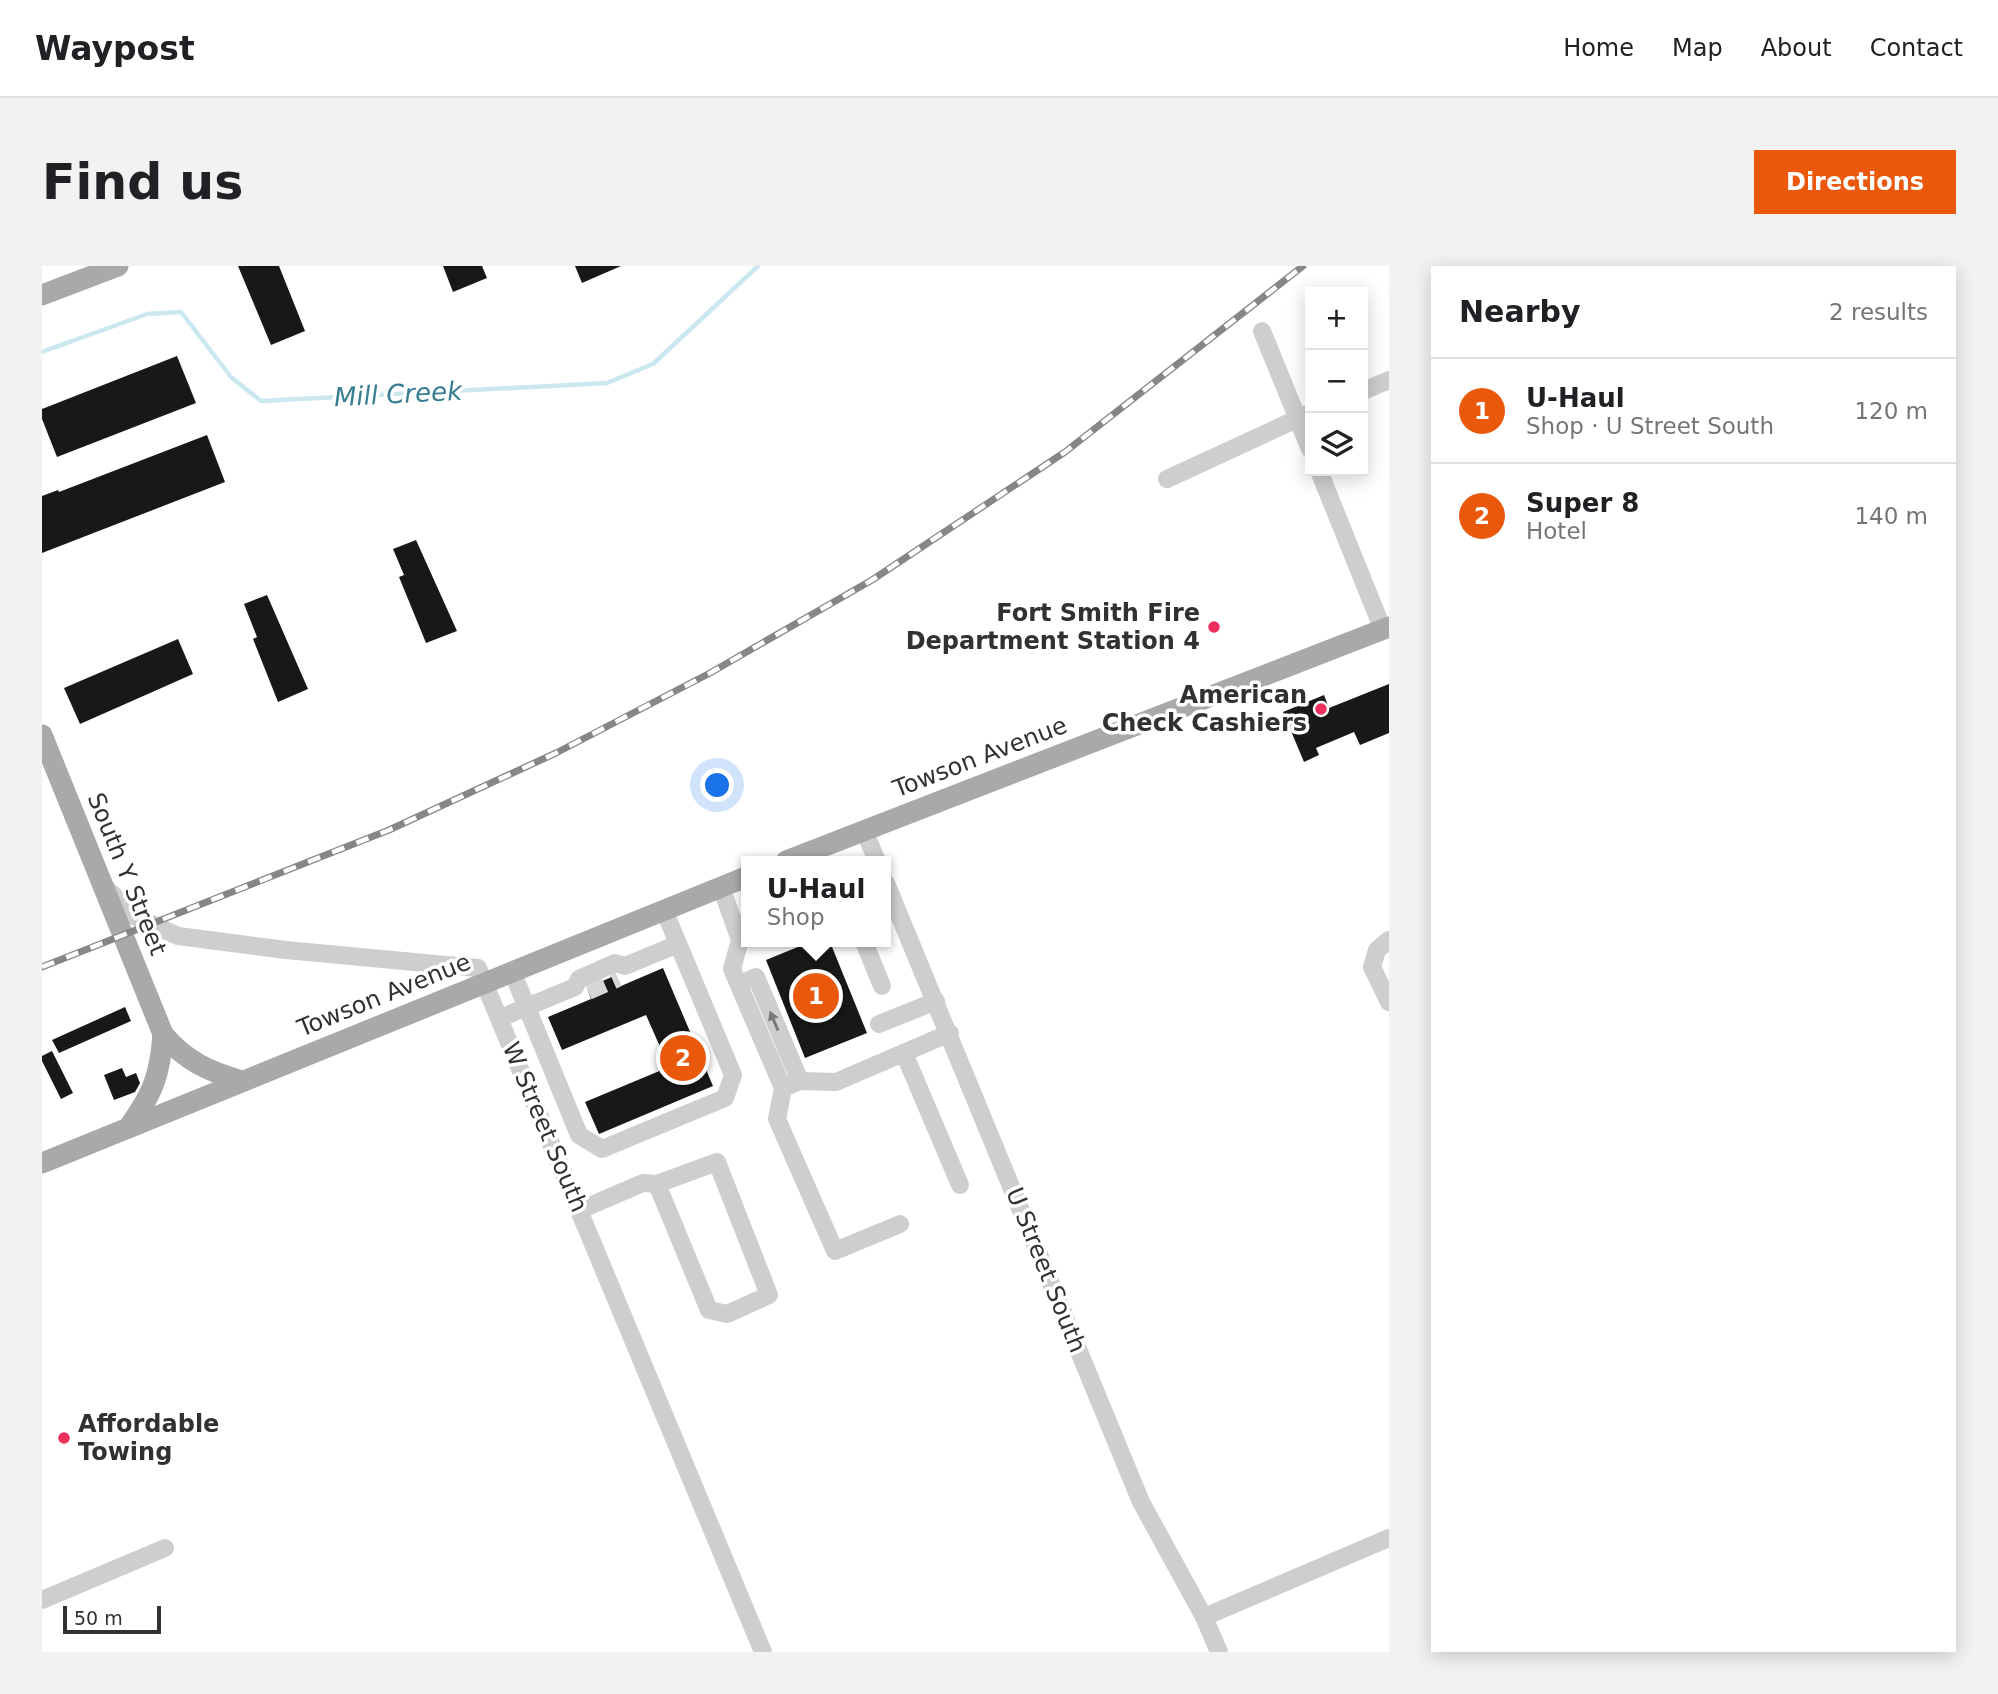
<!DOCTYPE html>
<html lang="en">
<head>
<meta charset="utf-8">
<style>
	body { margin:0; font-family:"DejaVu Sans",sans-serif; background:#f2f2f2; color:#202124 }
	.controls { position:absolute; right:21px; top:21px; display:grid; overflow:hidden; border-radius:0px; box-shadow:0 4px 18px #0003 }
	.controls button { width:63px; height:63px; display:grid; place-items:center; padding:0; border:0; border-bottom:2px solid #e0e0e0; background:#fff; color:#202124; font:35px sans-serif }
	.scale { position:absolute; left:21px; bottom:18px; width:98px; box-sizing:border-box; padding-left:7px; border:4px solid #313131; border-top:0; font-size:19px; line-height:24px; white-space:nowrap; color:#313131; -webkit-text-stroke:5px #fff; paint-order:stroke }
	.you { position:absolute; left:676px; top:520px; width:24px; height:24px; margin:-18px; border:5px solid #fff; border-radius:50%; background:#1a73e8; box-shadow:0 0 0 10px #1a73e833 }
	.badge { display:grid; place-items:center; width:46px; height:46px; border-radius:50%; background:#ea580c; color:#fff; font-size:23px; font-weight:700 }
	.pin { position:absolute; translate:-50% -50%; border:4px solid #fff; box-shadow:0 2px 7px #0006 }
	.popup { position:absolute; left:699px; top:590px; width:150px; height:91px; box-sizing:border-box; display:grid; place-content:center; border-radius:0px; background:#fff; filter:drop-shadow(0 2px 5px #0005); font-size:23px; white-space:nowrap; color:#757577 }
	.popup b { font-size:26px; color:#202124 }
	.popup::after { content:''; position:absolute; left:50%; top:100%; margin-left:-14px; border:14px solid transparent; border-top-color:#fff }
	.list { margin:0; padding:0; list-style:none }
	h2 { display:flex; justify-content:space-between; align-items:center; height:91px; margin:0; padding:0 28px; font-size:30px }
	h2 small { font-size:23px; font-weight:400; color:#757577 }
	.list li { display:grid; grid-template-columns:46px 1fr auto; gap:21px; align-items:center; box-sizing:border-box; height:105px; padding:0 28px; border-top:2px solid #e0e0e0 }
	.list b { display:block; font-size:26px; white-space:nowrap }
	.list p { margin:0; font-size:23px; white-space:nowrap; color:#757577 }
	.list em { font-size:23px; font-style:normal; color:#757577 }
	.icon { flex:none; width:38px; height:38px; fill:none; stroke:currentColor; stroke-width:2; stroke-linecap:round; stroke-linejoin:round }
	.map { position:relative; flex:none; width:1347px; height:1386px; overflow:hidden; border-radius:0px }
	header { display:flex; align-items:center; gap:42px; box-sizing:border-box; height:98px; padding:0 35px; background:#fff; border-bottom:2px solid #e0e0e0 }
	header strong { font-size:33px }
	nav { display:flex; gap:38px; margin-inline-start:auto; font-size:24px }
	.intro { display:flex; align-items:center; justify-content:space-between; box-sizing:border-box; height:168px; padding:0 42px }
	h1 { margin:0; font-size:49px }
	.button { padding:18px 32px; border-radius:0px; background:#ea580c; color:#fff; font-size:24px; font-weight:700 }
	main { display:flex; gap:42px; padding:0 42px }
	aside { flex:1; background:#fff; border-radius:0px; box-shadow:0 4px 18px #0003 }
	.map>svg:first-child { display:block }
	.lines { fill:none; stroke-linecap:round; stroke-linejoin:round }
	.stream { stroke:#cbe7ef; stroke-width:4.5 }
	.building { fill:#181818 }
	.minor-tunnel { stroke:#d6d6d6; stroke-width:18; stroke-dasharray:18 9; stroke-linecap:butt }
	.minor { stroke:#cecece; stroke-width:18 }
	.major { stroke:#a9a9a9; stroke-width:21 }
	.rail-casing { stroke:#868686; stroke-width:7 }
	.rail { stroke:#fff; stroke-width:4.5; stroke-dasharray:13; stroke-linecap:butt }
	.oneway { fill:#787878 }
	.poi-dot { fill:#ee2e5d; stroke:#fff; stroke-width:2.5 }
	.labels { text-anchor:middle; stroke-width:7; stroke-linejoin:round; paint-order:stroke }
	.poi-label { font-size:24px; font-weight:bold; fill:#313131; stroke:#fff; text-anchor:end }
	.street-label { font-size:24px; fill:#313131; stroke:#fff }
	.water-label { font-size:26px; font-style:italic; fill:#387e92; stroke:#fff }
</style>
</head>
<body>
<header>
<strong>Waypost</strong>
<nav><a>Home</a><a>Map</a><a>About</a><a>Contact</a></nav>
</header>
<div class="intro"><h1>Find us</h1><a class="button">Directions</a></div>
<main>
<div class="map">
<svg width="1347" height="1386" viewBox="0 0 1347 1386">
	<rect width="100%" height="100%" fill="#fff"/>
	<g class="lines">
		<path class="stream" d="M0,86L105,48L139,46L189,111L219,135L565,117L611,98L716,0"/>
	</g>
	<g class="building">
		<path d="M196,0H237L263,65L229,79Z"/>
		<path d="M401,0H440L445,12L411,26Z"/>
		<path d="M533,0H579L540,17Z"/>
		<path d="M135,90L154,137L15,191L0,153V143Z"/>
		<path d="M165,169L183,216L0,287V230L16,224L17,226Z"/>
		<path d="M374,274L415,365L384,377L357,311L362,309L351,283Z"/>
		<path d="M225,329L266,423L236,436L211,373L215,371L202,338Z"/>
		<path d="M136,373L151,408L38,458L22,422Z"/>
		<path d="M1347,418V467L1318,479L1312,466L1274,482L1277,489L1262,496L1241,446L1282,429L1287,442Z"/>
		<path d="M768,676H788L825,767L763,792L724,694Z"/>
		<path d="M621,702L671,820L557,868L543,836L627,801L604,749L520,784L506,751L549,733L545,722L574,709L579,720Z"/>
		<path d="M83,741L89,755L17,787L10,774Z"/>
		<path d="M10,785L31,827L19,833L0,795V790Z"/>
		<path d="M80,802L84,811L94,807L98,817L93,826L72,834L62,809Z"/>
	</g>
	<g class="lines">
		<path class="minor-tunnel" d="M546,725L576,712"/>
		<g class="minor">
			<path d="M1220,65L1268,183"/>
			<path d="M1321,125L1347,114"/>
			<path d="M1277,205L1341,364"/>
			<path d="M1125,213L1268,147"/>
			<path d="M822,564L835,595"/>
			<path d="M844,617L1099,1236L1162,1351L1177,1386"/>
			<path d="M63,621L94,651L136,670L244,684L436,702L721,1386"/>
			<path d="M679,621L698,674L690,703L741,822L735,853L793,985L858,958"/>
			<path d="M1347,674L1335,684L1330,701L1347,736"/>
			<path d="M822,676L840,720"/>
			<path d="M470,705L537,869L560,883L683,832L691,809L622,644"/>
			<path d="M697,718L714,711L758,815"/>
			<path d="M458,752L533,721L537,713L573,697L583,700L636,678"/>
			<path d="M837,758L894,735"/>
			<path d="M862,787L918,919"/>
			<path d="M741,822L758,815L794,816L908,767"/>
			<path d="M538,944L601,917L615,918L667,1044L685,1048L727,1029L675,896L615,918"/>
			<path d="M0,1334L123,1282"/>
			<path d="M1162,1351L1347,1272"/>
		</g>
		<g class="major">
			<path d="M0,29L76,0"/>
			<path d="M0,469L121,768C143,795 168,806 200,815"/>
			<path d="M744,595L1347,361"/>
			<path d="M86,862C111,827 118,810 121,768"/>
			<path d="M0,897L704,611"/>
		</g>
		<g class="rail-casing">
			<path id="rail" d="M0,701L347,564L514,487L668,407L830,314L1023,186L1261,0"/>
		</g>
		<use href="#rail" class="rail"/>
	</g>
	<defs><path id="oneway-solid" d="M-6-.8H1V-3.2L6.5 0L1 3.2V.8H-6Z" transform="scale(1.75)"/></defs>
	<use class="oneway" href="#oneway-solid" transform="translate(732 755) rotate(-113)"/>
	<g class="poi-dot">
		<circle cx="1172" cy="361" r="7"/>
		<circle cx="1279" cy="443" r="7"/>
		<circle cx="22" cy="1172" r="7"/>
	</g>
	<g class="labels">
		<g class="poi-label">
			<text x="1158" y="355">Fort Smith Fire<tspan x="1158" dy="28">Department Station 4</tspan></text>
			<text x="1265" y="437">American<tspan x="1265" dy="28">Check Cashiers</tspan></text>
			<text x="36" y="1166" text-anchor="start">Affordable<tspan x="36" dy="28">Towing</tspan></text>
		</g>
		<g class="street-label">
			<text transform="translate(938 491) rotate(-21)" y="8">Towson Avenue</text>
			<text transform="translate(85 608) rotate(68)" y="8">South Y Street</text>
			<text transform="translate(342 729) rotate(-22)" y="8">Towson Avenue</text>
			<text transform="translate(503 861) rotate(67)" y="8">W Street South</text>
			<text transform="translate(1004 1004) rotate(68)" y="8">U Street South</text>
		</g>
		<g class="water-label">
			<text transform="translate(356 128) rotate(-3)" y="9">Mill Creek</text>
		</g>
	</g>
</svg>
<div class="controls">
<button>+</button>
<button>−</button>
<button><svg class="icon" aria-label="layers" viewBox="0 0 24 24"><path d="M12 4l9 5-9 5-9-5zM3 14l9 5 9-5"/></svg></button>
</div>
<div class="scale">50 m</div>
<div class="you"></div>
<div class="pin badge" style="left:774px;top:730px">1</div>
<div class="popup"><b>U-Haul</b>Shop</div>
<div class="pin badge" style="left:641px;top:792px">2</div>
</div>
<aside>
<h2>Nearby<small>2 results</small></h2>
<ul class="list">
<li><span class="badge">1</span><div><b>U-Haul</b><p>Shop · U Street South</p></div><em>120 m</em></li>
<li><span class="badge">2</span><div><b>Super 8</b><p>Hotel</p></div><em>140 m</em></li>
</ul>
</aside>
</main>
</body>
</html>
